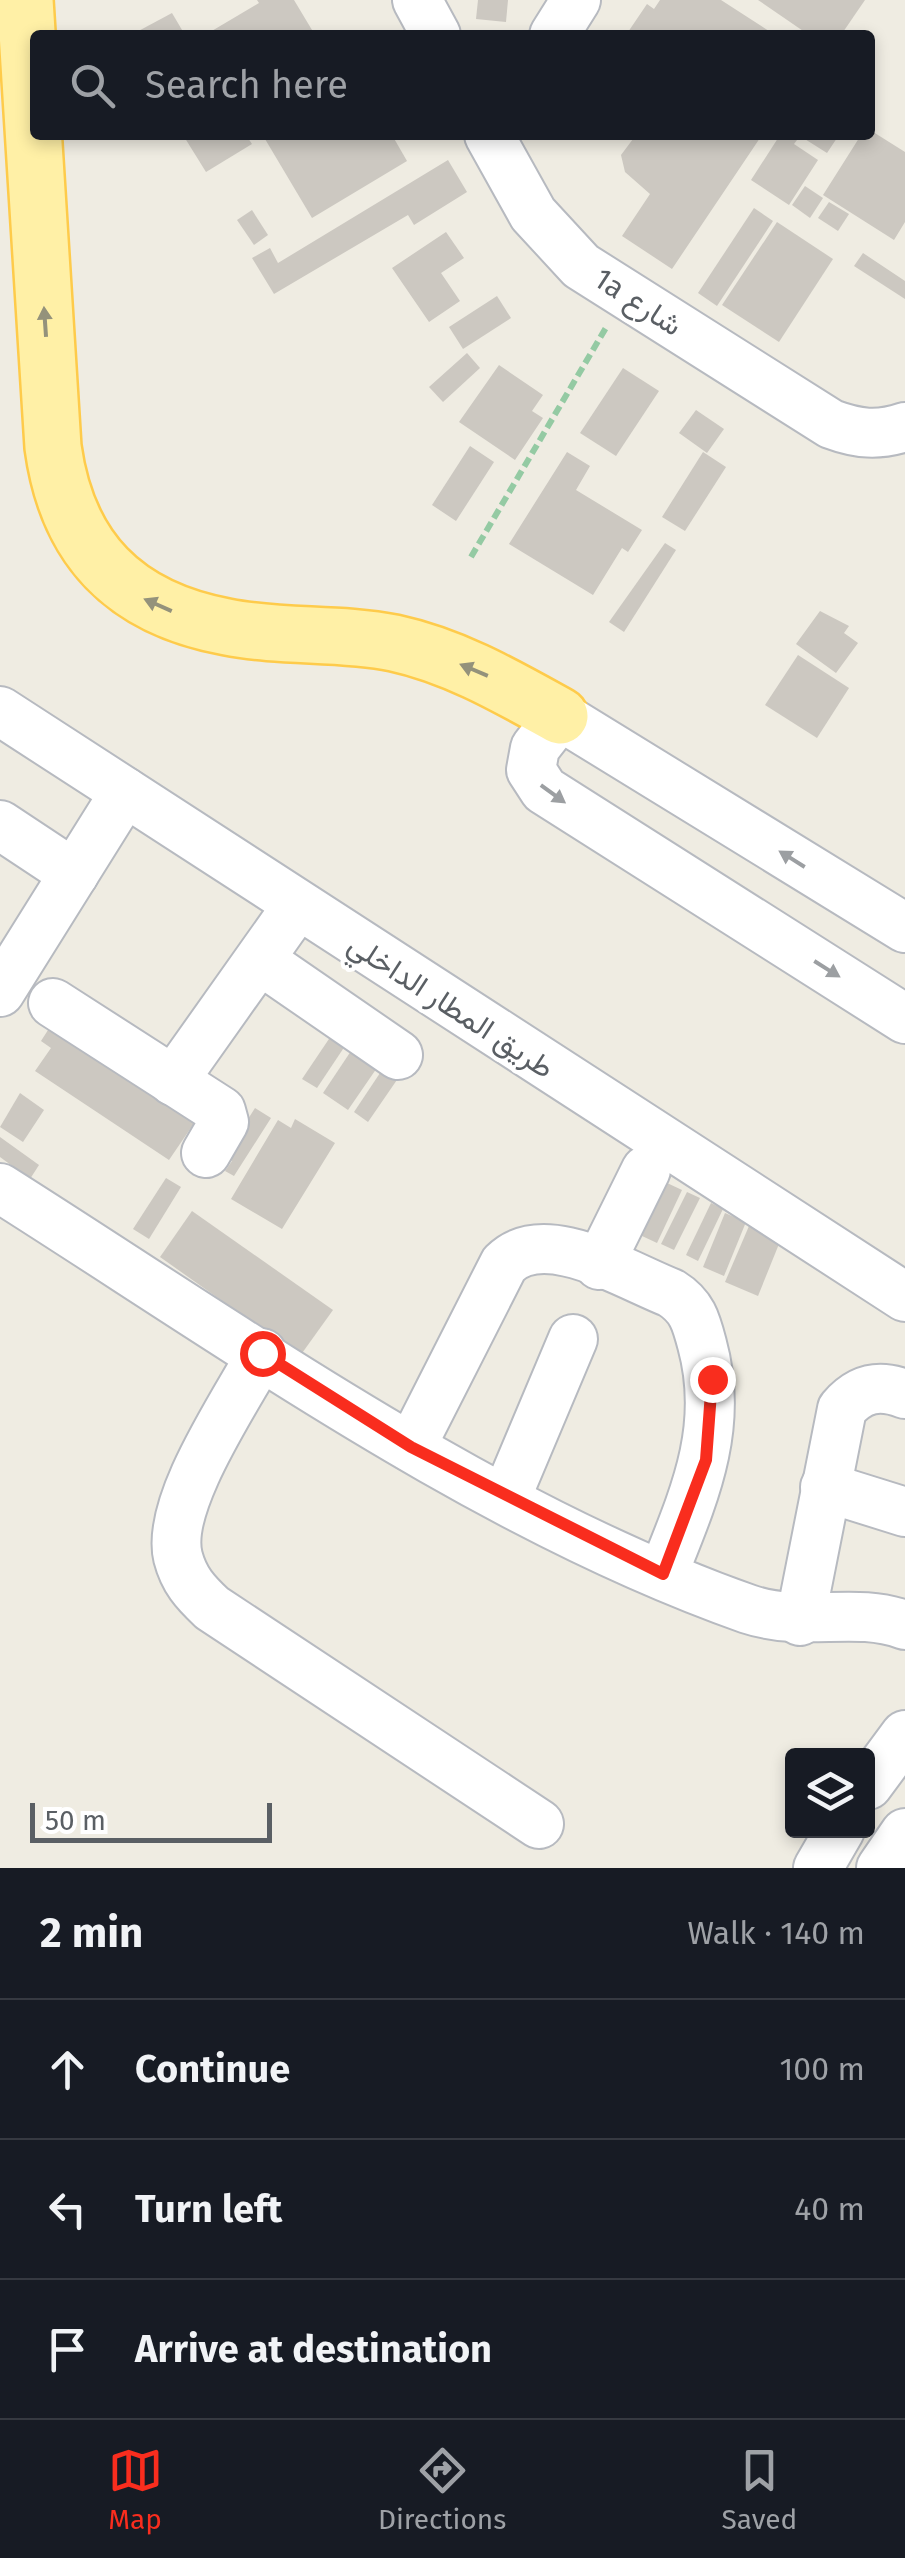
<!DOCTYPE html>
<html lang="en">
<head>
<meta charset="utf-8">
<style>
	body { margin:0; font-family:"Fira Sans",Vazirmatn,sans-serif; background:#20242c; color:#f1f3f6 }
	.controls { position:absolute; right:30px; bottom:30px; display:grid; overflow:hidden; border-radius:10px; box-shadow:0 5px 15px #0003 }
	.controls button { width:90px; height:90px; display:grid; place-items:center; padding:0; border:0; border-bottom:2px solid #363941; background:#171b24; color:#f1f3f6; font:50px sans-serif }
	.scale { position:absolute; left:30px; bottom:25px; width:242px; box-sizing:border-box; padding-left:10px; border:5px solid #5a5f64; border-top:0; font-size:28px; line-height:35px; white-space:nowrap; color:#5a5f64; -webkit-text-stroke:8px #fff; paint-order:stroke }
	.stop { position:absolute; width:30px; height:30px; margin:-22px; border:8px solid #f92d1e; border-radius:50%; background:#fff }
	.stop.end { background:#f92d1e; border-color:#fff; box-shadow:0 2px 10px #0008 }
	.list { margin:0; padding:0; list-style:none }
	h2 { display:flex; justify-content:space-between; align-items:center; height:130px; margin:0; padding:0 40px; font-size:42px }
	h2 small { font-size:32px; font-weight:400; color:#9ea1a6 }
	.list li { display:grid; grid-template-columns:65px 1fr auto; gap:30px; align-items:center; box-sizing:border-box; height:140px; padding:0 40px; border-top:2px solid #363941 }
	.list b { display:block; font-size:38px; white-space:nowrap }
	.list em { font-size:32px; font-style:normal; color:#9ea1a6 }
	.icon { flex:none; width:55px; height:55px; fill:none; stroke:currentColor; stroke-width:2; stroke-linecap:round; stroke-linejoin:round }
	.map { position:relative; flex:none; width:905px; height:1868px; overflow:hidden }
	.search { position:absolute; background:#171b24; box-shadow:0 5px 15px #0003; left:30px; right:30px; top:30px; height:110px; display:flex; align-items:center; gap:25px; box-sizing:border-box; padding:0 35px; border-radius:10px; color:#9ea1a6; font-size:38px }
	.sheet { height:550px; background:#171b24 }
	nav { display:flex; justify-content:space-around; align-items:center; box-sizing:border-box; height:140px; border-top:2px solid #363941; background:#171b24; font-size:28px; color:#9ea1a6 }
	nav a { display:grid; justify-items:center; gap:5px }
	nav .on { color:#f92d1e }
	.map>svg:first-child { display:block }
	.building { fill:#ccc8c1 }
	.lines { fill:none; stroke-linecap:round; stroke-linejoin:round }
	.minor-casing { stroke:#b7bac0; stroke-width:52 }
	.major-casing { stroke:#fecb4b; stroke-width:60 }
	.path { stroke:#94caa3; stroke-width:6; stroke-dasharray:10 5; stroke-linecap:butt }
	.minor { stroke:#fff; stroke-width:48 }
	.major { stroke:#fff0a6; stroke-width:55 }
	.oneway { fill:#94927b }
	.oneway2 { fill:#9c9fa2 }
	.route { stroke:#f92d1e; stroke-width:12 }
	.labels { text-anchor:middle; stroke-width:8; stroke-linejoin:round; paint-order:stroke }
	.street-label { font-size:30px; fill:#5a5f64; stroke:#fff }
</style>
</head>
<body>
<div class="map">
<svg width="905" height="1868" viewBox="0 0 905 1868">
	<rect width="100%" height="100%" fill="#efece2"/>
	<g class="building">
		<path d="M257,0H294L315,35H205L259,3Z"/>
		<path d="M478,0H508L506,22L476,19Z"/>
		<path d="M660,0H721L775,35H626L647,4L654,9Z"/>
		<path d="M758,0H865L841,35H809Z"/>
		<path d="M172,13L185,35H131Z"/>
		<path d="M870,130L905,152V222L894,240L823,195L861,135H870Z"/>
		<path d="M183,135H246L252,144L206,172Z"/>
		<path d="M272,135H392L407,161L312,218L265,139Z"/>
		<path d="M636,135H762L672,269L622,236L650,194L625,172L621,155Z"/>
		<path d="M780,135H839L827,153L800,136L794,144L818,160L789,205L751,180Z"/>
		<path d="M448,160L467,192L414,225L408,215L274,294L252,258L270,248L278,263Z"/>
		<path d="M805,186L823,198L810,218L792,205Z"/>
		<path d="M829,202L849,214L838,231L818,218Z"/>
		<path d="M754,208L773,221L717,306L698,293Z"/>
		<path d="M252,210L268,235L254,245L237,220Z"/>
		<path d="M777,222L833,259L779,342L722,305Z"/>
		<path d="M446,232L464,258L441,273L460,301L429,322L392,268Z"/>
		<path d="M863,253L905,281V299L854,266Z"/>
		<path d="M497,296L511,318L463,349L449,327Z"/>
		<path d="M467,353L480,368L443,402L429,387Z"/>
		<path d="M499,365L543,395L532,411L543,418L515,460L459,422Z"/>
		<path d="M623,368L659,391L616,456L580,433Z"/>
		<path d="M696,410L724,429L707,453L679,433Z"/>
		<path d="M470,446L494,462L456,521L432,505Z"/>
		<path d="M567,452L590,466L576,490L642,530L628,552L622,548L593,595L509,544Z"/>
		<path d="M703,452L726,467L685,531L662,517Z"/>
		<path d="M665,543L676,550L624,632L609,622Z"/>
		<path d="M820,611L849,626L844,633L858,643L836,673L796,644Z"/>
		<path d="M798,655L849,688L817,738L765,705Z"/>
		<path d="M57,1016L201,1113L169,1160L35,1071L51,1048L41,1041Z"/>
		<path d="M335,1030L349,1040L317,1088L302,1079Z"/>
		<path d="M355,1045L381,1062L348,1110L323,1093Z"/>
		<path d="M386,1064L401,1074L368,1122L354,1112Z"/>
		<path d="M20,1093L44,1110L23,1142L0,1127Z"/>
		<path d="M255,1108L271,1118L234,1176L225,1171L232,1161L224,1157Z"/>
		<path d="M295,1119L335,1143L282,1229L231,1199L278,1120L291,1128Z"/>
		<path d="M0,1137L39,1165L30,1179L0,1157Z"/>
		<path d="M650,1175L682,1190L657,1243L625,1228Z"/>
		<path d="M166,1178L181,1187L149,1239L133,1229Z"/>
		<path d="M687,1192L700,1198L674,1250L661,1244Z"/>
		<path d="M711,1203L723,1209L698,1261L686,1255Z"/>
		<path d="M192,1211L333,1310L300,1356L160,1257Z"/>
		<path d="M725,1213L746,1222L724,1276L703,1267Z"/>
		<path d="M749,1226L781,1239L758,1296L725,1282Z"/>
	</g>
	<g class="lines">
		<g class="minor-casing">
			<g id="minor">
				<path d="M417,0L436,35"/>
				<path d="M554,35L576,0"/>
				<path d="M489,135L533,214L581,266L831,424C858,434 878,436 905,427"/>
				<path d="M0,711L905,1297"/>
				<path d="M0,825L74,874"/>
				<path d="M905,928L560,716L535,748L531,770L544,790L905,1019"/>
				<path d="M260,960L398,1055"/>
				<path d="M0,992L125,792"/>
				<path d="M53,1003L221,1111L224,1122L206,1153"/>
				<path d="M173,1081L297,906"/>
				<path d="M0,1188C234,1336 486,1517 748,1609C805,1628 853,1606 905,1625"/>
				<path d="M599,1265L646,1170"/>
				<path d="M262,1353C236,1401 165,1504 178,1557C184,1580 195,1592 212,1608L539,1824"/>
				<path d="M411,1447L504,1264C544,1224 625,1275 671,1293C692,1306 696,1321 702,1344C725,1428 694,1496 663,1574"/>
				<path d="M825,1487L905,1512"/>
				<path d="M506,1498L573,1339"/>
				<path d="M800,1621L842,1409C860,1388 879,1384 905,1394"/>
				<path d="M868,1785L905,1735"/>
				<path d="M818,1868L840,1830"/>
				<path d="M881,1868L905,1833"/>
			</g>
		</g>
		<g class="major-casing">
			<path id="major" d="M25,0L53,447C67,549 124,608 227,627C282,638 339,632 394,643C454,656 506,686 560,716"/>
		</g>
		<path class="path" d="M471,557L607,326"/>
		<use href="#minor" class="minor"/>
		<use href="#major" class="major"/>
	</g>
	<defs><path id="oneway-solid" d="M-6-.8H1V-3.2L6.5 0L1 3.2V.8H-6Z" transform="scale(2.5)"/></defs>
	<g class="oneway">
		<use href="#oneway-solid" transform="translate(45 322) rotate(-94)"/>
		<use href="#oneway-solid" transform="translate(158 605) rotate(-156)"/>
		<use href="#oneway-solid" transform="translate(474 670) rotate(-157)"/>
	</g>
	<g class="oneway2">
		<use href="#oneway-solid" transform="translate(553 794) rotate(36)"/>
		<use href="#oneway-solid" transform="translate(792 859) rotate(-148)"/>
		<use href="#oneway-solid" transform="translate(827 969) rotate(32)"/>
	</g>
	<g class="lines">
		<path class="route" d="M262,1353L411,1447L663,1574L706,1460L712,1379"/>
	</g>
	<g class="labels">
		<g class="street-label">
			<text transform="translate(638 302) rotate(33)" y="10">1a شارع</text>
			<text transform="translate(451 1006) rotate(33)" y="10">طريق المطار الداخلي</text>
		</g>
	</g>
</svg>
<div class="controls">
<button><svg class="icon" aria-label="layers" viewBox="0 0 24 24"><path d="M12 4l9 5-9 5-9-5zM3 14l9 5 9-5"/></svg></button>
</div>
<div class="scale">50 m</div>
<div class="stop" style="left:262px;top:1353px"></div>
<div class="stop end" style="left:712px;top:1379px"></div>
<div class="search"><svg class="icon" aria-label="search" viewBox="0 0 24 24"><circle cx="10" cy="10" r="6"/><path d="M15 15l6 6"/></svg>Search here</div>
</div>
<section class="sheet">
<h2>2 min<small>Walk · 140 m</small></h2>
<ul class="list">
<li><svg class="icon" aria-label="ahead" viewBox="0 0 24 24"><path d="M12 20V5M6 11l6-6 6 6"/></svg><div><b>Continue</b></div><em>100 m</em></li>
<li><svg class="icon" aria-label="left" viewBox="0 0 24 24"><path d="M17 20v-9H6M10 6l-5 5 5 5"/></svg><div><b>Turn left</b></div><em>40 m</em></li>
<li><svg class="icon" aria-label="arrive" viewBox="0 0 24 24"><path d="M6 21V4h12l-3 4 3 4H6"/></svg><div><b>Arrive at destination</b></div></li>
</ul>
</section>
<nav>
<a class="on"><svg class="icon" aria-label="map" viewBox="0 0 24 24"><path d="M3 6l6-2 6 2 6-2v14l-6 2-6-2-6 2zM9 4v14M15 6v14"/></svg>Map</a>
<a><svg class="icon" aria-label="directions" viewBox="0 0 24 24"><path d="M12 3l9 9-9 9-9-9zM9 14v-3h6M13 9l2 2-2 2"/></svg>Directions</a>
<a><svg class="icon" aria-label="saved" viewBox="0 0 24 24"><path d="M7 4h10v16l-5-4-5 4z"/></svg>Saved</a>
</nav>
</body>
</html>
